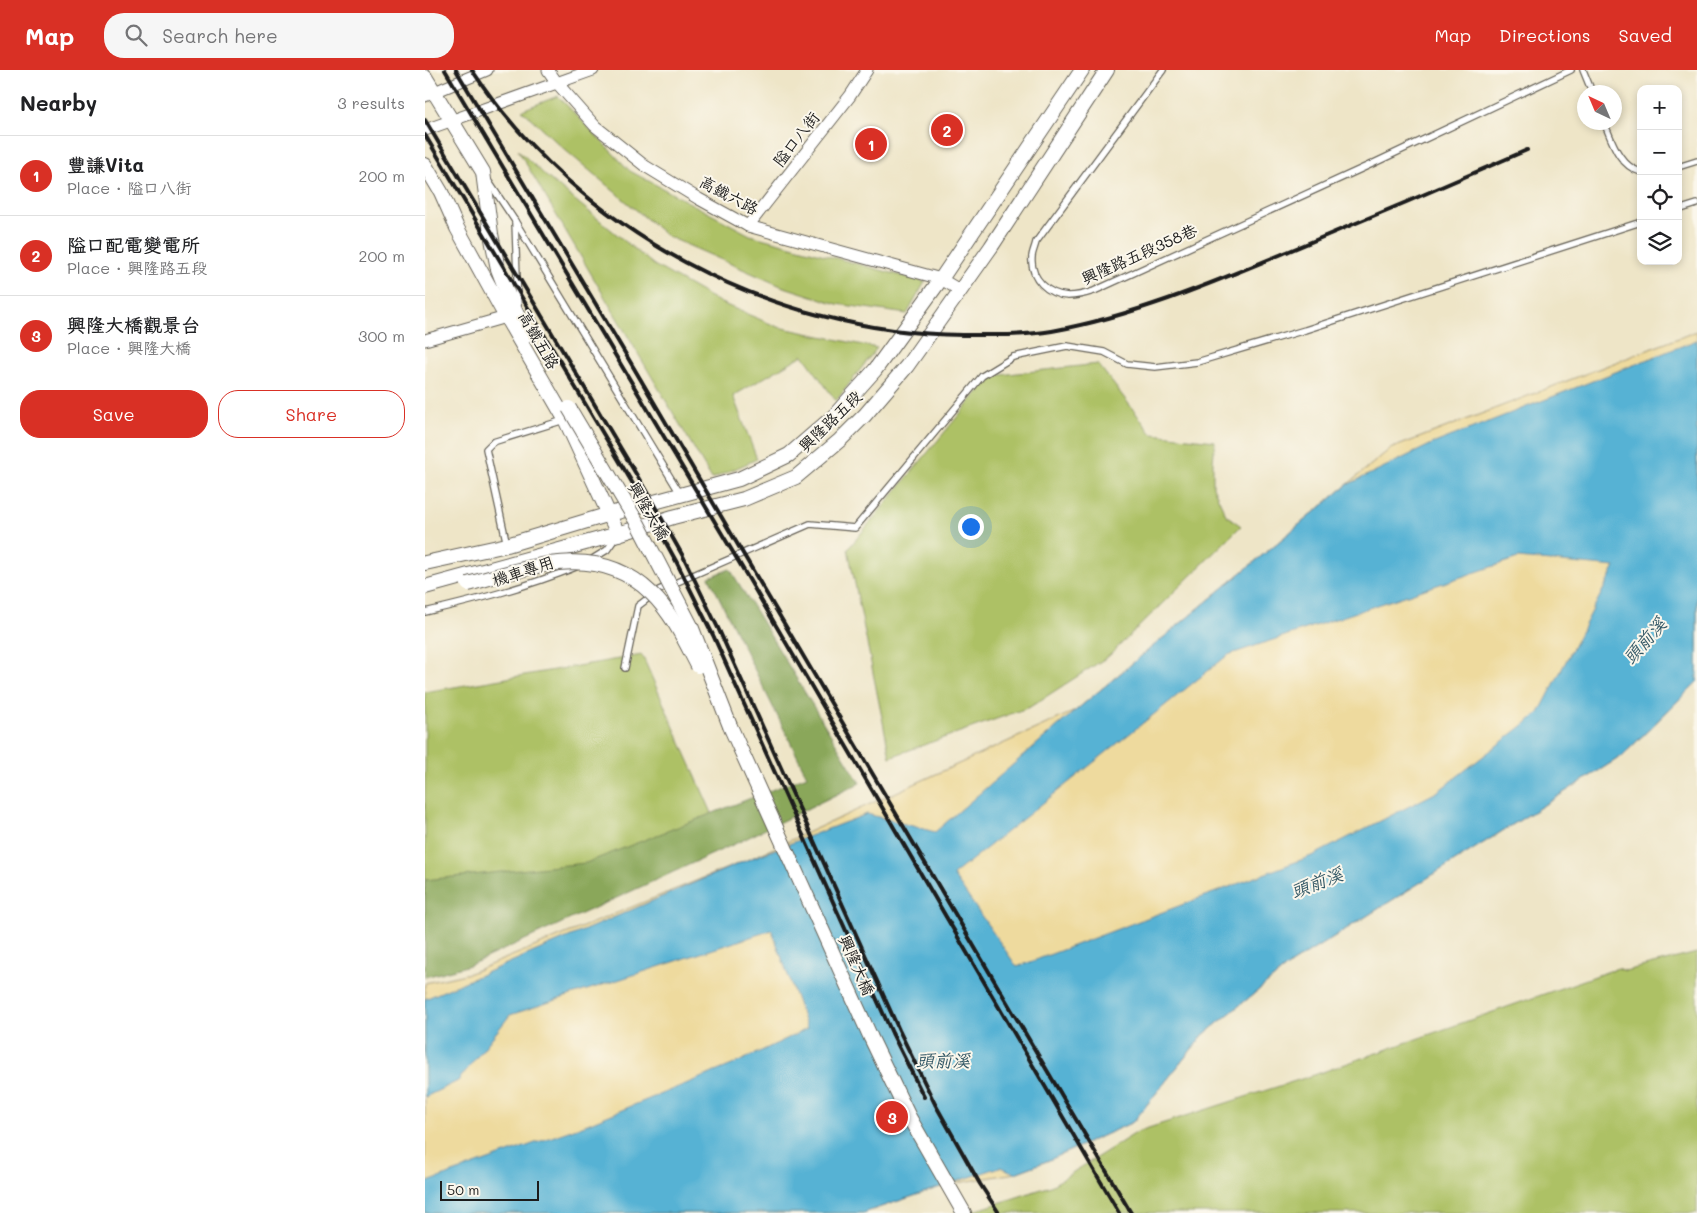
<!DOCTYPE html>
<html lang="en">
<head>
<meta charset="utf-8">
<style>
	body { margin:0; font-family:Mali,"LXGW WenKai TC",sans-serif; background:#f6f6f6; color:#202124 }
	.controls { position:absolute; right:15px; top:15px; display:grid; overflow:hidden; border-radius:10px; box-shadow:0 2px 8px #0003 }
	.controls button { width:45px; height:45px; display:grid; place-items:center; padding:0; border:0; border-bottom:1px solid #e0e0e0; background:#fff; color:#202124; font:25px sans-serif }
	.compass { position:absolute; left:1152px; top:15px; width:45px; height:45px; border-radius:50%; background:#fff; box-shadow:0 2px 8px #0003; rotate:316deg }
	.scale { position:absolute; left:15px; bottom:12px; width:99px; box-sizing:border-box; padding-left:5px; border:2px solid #1c1c1c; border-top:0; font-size:14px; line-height:18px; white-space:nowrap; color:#1c1c1c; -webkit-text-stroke:4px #fbf7ec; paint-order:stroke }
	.you { position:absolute; left:545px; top:456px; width:18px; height:18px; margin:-12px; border:4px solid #fff; border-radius:50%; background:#1a73e8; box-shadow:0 0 0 8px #1a73e833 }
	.badge { display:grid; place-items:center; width:32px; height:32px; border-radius:50%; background:#d93025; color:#fff; font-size:16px; font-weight:700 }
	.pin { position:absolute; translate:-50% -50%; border:2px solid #fff; box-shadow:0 1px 5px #0006 }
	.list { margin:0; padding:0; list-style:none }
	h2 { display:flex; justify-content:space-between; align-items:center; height:65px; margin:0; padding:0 20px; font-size:21px }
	h2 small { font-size:16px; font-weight:400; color:#757577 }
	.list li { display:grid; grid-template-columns:32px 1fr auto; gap:15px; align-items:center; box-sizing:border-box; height:80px; padding:0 20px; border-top:1px solid #e0e0e0 }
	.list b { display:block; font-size:19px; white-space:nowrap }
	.list p { margin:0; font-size:16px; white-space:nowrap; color:#757577 }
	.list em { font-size:16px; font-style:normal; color:#757577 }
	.actions { display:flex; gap:10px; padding:15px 20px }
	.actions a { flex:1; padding:11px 0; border:1px solid #d93025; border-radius:20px; text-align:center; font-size:18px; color:#d93025 }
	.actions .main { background:#d93025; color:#fff }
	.icon { flex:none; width:28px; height:28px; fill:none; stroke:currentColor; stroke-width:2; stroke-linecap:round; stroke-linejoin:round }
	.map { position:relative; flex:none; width:1272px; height:1143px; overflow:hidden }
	header { display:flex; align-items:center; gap:30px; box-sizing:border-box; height:70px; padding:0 25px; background:#d93025; color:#fff }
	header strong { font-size:24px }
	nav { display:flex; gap:28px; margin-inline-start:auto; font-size:18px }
	.search { width:350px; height:45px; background:#f6f6f6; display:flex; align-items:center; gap:12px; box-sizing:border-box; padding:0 18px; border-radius:20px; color:#757577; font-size:19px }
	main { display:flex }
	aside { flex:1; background:#fff }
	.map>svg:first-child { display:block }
	.green { fill:#adc165; stroke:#646e40 }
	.forest { fill:#8aa75a; stroke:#53623b }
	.sand { fill:#eeda9e; stroke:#857b5d }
	.water { fill:#56b2d4; stroke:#396778; fill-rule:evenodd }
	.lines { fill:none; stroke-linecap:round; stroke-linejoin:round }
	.service-casing { stroke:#666258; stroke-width:8 }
	.minor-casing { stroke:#666258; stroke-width:13 }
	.tertiary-casing { stroke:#666258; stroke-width:16 }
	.service { stroke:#fff; stroke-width:5.5 }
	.minor { stroke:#fff; stroke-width:11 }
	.tertiary { stroke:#fff; stroke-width:14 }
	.rail { stroke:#1c1c1c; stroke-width:4 }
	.tertiary-bridge-casing { stroke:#666258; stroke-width:16; stroke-linecap:butt }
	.tertiary-bridge { stroke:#fff; stroke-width:14 }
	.labels { text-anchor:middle; stroke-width:4; stroke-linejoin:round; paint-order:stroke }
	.street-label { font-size:16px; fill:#1c1c1c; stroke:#fbf7ec }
	.water-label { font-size:18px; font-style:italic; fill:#335866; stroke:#fbf7ec }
</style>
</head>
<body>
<header>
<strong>Map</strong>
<div class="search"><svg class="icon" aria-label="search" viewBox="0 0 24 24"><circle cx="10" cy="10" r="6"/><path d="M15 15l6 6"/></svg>Search here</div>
<nav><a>Map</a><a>Directions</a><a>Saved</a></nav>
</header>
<main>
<aside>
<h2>Nearby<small>3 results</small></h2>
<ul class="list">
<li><span class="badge">1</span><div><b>豐謙Vita</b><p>Place · 隘口八街</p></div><em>200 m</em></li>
<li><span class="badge">2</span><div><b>隘口配電變電所</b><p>Place · 興隆路五段</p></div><em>200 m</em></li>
<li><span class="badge">3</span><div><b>興隆大橋觀景台</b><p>Place · 興隆大橋</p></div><em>300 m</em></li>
</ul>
<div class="actions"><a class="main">Save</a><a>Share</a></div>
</aside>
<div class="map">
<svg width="1272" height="1143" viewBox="0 0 1272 1143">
	<rect width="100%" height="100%" fill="#fbf7ec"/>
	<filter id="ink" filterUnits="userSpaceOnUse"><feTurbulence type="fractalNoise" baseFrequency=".02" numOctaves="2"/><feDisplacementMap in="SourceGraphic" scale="10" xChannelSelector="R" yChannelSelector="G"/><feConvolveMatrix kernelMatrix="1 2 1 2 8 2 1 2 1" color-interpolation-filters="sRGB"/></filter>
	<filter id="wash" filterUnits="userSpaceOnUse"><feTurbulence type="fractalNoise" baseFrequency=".0096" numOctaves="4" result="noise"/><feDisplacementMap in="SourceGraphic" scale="20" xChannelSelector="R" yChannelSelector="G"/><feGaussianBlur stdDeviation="1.12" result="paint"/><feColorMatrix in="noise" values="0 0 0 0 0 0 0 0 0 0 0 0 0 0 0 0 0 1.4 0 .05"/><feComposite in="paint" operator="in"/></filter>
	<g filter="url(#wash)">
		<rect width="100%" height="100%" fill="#eee5c7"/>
		<g class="green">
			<path d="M133,26L205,101L325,165L500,212L482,244L412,234L356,216L242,166L139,79L97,40Z"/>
			<path d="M93,80L122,107L229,195L296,233L353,257L452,278L411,331L378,285L308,326L332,389L287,409Z"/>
			<path d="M673,294L727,364L790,371L788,393V417L801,445L816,456L684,586L605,637L465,687L423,479L566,306Z"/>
			<path d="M217,585L302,777L0,885V622Z"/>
			<path d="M1272,883V1143H543L626,1116L714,1061L889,1005L1193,898L1200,901Z"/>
		</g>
		<path class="forest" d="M305,499L435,713L314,772L45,895L0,907V810L161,793L382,706L284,507Z"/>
		<path class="sand" d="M1272,261V612L1197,686L867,893L778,965L708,1052L622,1091L590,1103L521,1115L438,1143H0V913L45,903L322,790L650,641L965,379Z"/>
		<path class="water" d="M1272,270V612L1197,686L867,893L778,965L708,1052L622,1091L590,1103L575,1097L438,1143H0V1113L160,1055L307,995L382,959L347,860L85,945L33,1011L0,1027V929L322,790L442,744L510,762L650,641L922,415L1007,374ZM1093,488L1190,497L1114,643L1012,722L889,785L592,897L528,805L803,585Z"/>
	</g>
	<g filter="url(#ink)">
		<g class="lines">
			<g class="service-casing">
				<g id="service">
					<path d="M738,0L611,172C610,177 607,183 607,187C605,208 623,225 643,226C652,226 660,224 669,221L949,93L1146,0"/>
					<path d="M1158,0L1167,22"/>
					<path d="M1179,52C1187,71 1194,96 1216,102"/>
					<path d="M1253,97L1272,91"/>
					<path d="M62,109L90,151L93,236"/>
					<path d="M1253,140L1272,134"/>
					<path d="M90,151L256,425"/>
					<path d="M82,475L61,379L68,372L139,350"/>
					<path d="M164,491L182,480L192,466"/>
					<path d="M0,542C51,530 102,517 151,497"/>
					<path d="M200,598L213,536L234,520L385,454L430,458L557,306L588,287L642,276L679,282L702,294L730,297L772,292L880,260L1216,152"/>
				</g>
			</g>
			<g class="minor-casing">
				<g id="minor">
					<path d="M123,0L132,13L170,56L220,96L274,129L323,156L516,209L536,221"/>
					<path d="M0,26L62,0"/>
					<path d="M0,60L168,0"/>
					<path d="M323,156L425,26L442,0"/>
					<path d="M0,270L81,247"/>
				</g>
			</g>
			<g class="tertiary-casing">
				<g id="tertiary">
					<path d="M0,7L58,102L66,164L73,199L85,230L102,265"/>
					<path d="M0,95L16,122L32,158L81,247L140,349L193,464"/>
					<path d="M0,493L82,475L185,444L314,409L364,385L409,346L450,300L516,209L657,0"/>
					<path d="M0,517L193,464L248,447L319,429L371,407L415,370L440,345L482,296L566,177L682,0"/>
					<path d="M305,656L446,968L484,1047L539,1143"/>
				</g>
			</g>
			<use href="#service" class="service"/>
			<use href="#minor" class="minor"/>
			<use href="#tertiary" class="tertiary"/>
			<g class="rail">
				<path d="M20,0L315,494L694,1143"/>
				<path d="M31,0L200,283L706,1143"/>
				<path d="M47,0C154,162 346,263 538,265C568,265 598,266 627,261C709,246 785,214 862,182C942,149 1022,115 1102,80"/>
				<path d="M0,50L220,419L259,488L294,560L474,960L510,1034L555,1114L574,1143"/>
				<path d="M0,65L214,424L251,491L288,565L467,963L499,1027"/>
			</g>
			<g class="tertiary-bridge-casing">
				<g id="tertiary-bridge">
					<path d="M144,338L213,454L266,556L305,656"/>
					<path d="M43,514C105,497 173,471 226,523C247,543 260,571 273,596"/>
				</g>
			</g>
			<use href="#tertiary-bridge" class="tertiary-bridge"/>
		</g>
	</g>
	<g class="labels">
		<g class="street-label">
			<text transform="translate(371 69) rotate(-52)" y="6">隘口八街</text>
			<text transform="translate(304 125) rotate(28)" y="6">高鐵六路</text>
			<text transform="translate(714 184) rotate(-24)" y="6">興隆路五段358巷</text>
			<text transform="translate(114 270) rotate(60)" y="6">高鐵五路</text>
			<text transform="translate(405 351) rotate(-44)" y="6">興隆路五段</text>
			<text transform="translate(224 441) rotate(60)" y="6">興隆大橋</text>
			<text transform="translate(98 501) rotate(-18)" y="6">機車專用</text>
			<text transform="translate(432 895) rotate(66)" y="6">興隆大橋</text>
		</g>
		<g class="water-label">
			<text transform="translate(1220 571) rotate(-49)" y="6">頭前溪</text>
			<text transform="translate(892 813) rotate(-21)" y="6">頭前溪</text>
			<text x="518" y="997">頭前溪</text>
		</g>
	</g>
</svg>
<div class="controls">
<button>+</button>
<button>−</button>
<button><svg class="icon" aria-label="locate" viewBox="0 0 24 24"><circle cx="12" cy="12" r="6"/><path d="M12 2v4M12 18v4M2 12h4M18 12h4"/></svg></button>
<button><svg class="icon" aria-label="layers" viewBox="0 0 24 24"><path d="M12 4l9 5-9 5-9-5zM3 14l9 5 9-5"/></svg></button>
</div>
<svg class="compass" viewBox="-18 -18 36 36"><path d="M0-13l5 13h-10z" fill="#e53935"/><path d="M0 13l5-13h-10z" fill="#757577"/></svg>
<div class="scale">50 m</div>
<div class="you"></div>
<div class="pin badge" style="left:446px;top:74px">1</div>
<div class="pin badge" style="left:522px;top:60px">2</div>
<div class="pin badge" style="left:467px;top:1047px">3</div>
</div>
</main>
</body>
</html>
